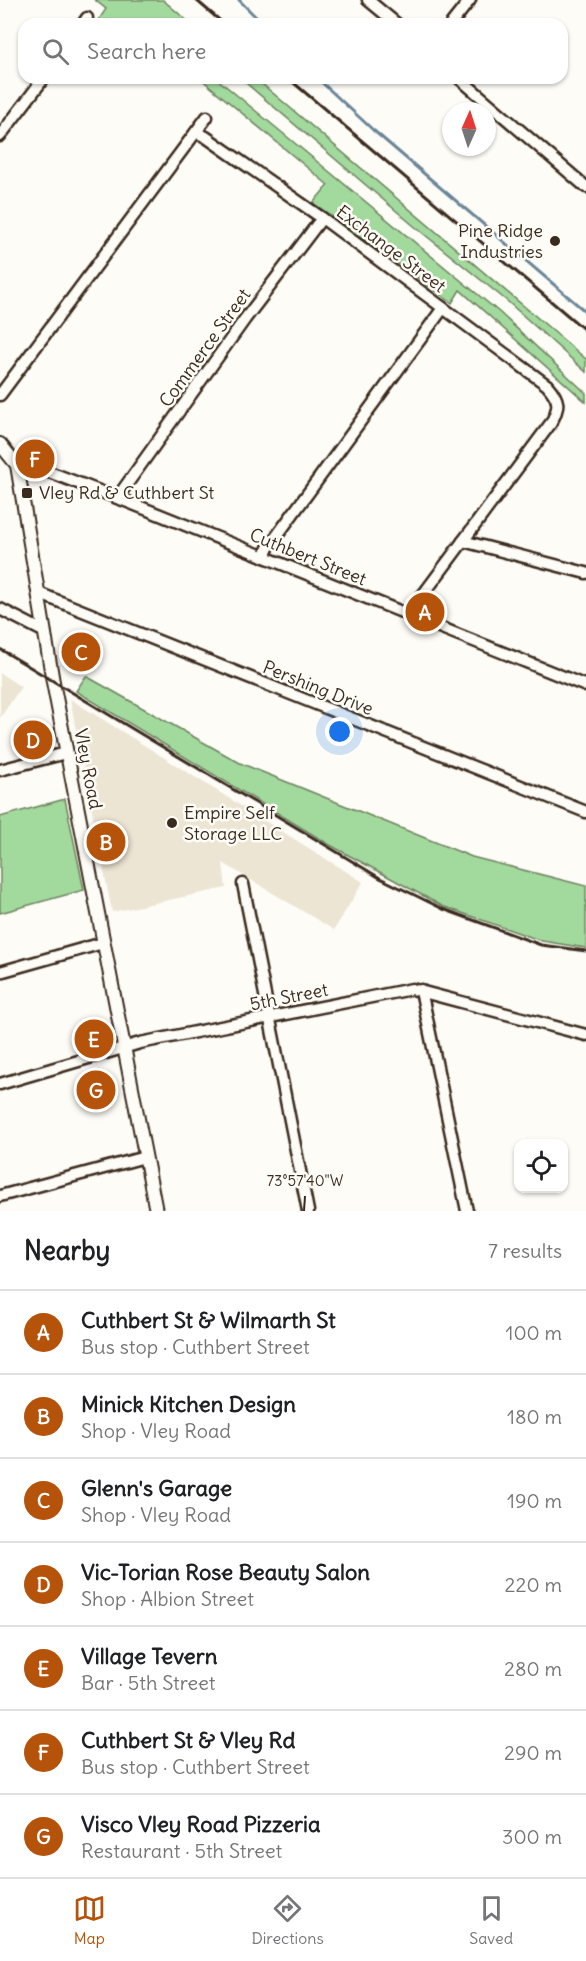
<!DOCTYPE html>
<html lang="en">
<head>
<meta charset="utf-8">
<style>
	body { margin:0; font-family:Delius,sans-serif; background:#f6f6f6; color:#202124 }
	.controls { position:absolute; right:18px; bottom:18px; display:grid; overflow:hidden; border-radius:12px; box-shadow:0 2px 4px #0004 }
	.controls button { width:54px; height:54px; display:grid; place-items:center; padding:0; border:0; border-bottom:2px solid #e0e0e0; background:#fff; color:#202124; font:30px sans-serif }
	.compass { position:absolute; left:442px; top:102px; width:54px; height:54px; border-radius:50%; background:#fff; box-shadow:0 2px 4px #0004; rotate:3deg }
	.you { position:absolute; left:340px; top:732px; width:21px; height:21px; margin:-15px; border:4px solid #fff; border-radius:50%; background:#1a73e8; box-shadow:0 0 0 9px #1a73e833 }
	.badge { display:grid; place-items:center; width:39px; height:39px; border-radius:50%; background:#b45309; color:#fff; font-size:20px; font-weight:700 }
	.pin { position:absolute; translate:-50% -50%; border:3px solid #fff; box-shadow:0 2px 6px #0006 }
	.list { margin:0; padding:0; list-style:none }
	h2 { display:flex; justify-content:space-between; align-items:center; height:78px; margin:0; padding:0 24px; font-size:26px }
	h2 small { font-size:20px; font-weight:400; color:#757577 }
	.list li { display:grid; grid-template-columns:39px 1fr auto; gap:18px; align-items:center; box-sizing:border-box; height:84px; padding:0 24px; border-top:2px solid #e0e0e0 }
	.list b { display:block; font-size:22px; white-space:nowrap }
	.list p { margin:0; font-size:20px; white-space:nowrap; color:#757577 }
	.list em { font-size:20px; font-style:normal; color:#757577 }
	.icon { flex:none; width:33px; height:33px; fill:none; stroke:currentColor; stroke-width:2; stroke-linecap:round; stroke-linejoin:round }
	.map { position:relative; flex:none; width:586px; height:1211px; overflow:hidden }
	.search { position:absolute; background:#fff; box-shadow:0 2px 4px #0004; left:18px; right:18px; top:18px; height:66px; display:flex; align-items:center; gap:15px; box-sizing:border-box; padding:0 21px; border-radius:18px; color:#757577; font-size:22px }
	.sheet { height:666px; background:#fff }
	nav { display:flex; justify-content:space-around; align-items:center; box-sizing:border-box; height:84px; border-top:2px solid #e0e0e0; background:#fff; font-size:16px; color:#757577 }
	nav a { display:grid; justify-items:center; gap:3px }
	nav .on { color:#b45309 }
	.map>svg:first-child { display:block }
	.built { fill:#ede5d3 }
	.green { fill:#a2d99d; stroke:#6e825e; stroke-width:1.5 }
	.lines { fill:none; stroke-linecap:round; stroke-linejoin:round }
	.stream { stroke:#6a8597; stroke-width:3 }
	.minor-casing { stroke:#3b2a1e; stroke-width:15 }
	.tertiary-casing { stroke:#3b2a1e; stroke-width:16 }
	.minor { stroke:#fdfcf7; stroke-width:10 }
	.tertiary { stroke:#fdfcf7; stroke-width:12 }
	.rail { stroke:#3b2a1e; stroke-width:3 }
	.ticks { fill:none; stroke:#3b2a1e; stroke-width:2 }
	.poi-dot { fill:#3b2a1e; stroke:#fdfcf7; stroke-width:2 }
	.labels { text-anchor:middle; stroke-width:5; stroke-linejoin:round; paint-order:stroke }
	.poi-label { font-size:18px; fill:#3b2a1e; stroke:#fdfcf7; text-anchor:start }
	.street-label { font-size:18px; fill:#3b2a1e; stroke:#fdfcf7 }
	.ticks-label { font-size:15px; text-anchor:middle; fill:#3b2a1e; stroke:#fdfcf7; stroke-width:5; stroke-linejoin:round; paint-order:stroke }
</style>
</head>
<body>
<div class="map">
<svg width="586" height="1211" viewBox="0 0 586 1211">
	<rect width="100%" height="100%" fill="#fdfcf7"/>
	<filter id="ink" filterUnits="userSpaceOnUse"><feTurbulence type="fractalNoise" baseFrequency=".0167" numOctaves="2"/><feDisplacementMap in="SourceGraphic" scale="12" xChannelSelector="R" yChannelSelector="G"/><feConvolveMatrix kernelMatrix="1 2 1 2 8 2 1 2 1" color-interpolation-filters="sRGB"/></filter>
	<g filter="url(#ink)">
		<g class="built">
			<path d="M0,673L21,687L0,718Z"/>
			<path d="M70,699L363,882L334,930L223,863L226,888L112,912Z"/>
		</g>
		<g class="green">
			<path d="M95,0H163L191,24H96L106,9Z"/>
			<path d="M200,78H216L499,312L586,393V402L460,290L452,303L313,203L328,185Z"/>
			<path d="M240,78H255L586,359V372L507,301L414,226Z"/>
			<path d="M86,676L240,763L472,857L586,886V948L542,941L442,906L330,845L76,691Z"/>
			<path d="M65,799L84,890L0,913V817Z"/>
		</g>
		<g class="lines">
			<g class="stream">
				<path d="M239,0L263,24"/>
				<path d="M317,78L373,130L586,312"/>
			</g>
			<g class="minor-casing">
				<g id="minor">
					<path d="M368,0L397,24"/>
					<path d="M83,24L87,18"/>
					<path d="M451,24L470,0"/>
					<path d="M459,78L586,187"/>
					<path d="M196,132L206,137L322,218L547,385C560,400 560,406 551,423L408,615"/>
					<path d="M0,136L44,78"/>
					<path d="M0,395L207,117"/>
					<path d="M17,465L36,467L128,502L586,686"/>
					<path d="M117,498L245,319L322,218"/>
					<path d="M463,541L586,573"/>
					<path d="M264,557L268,548L443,308"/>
					<path d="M38,593L586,812"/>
					<path d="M0,609L45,632"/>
					<path d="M0,770L66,753"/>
					<path d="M243,884L308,1211"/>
					<path d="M0,972L103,943"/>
					<path d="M421,990L467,1211"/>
					<path d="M0,1084L140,1043L412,989L586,1035"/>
					<path d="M0,1196L145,1157"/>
				</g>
			</g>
			<g class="tertiary-casing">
				<path id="tertiary" d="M0,444L17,465L53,682L156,1211"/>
			</g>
			<use href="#minor" class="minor"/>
			<use href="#tertiary" class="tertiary"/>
			<g class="rail">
				<path d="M196,0L224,24"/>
				<path d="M288,78L586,331"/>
				<path d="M0,649L380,878L443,909L541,945L586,951"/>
			</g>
		</g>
	</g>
	<path class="ticks" d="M304,1211L305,1196"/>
	<g class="poi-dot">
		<circle cx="555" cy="241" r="6"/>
		<rect x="21" y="487" width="12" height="12" rx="3"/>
		<circle cx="172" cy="823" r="6"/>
	</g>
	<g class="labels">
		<g class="poi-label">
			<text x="543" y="237" text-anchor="end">Pine Ridge<tspan x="543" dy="21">Industries</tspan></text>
			<text x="39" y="499">Vley Rd &amp; Cuthbert St</text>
			<text x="184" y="819">Empire Self<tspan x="184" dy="21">Storage LLC</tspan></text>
		</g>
		<g class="street-label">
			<text transform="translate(391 249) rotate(37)" y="6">Exchange Street</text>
			<text transform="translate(205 348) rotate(-54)" y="6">Commerce Street</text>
			<text transform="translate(308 557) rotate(22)" y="6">Cuthbert Street</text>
			<text transform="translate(318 688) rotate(22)" y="6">Pershing Drive</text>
			<text transform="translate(88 769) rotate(79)" y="6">Vley Road</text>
			<text transform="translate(289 997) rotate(-11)" y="6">5th Street</text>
		</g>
	</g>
	<g class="ticks-label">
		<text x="305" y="1186">73°57'40"W</text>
	</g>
</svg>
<div class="controls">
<button><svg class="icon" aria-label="locate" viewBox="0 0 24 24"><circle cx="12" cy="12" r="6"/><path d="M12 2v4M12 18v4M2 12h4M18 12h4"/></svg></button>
</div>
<svg class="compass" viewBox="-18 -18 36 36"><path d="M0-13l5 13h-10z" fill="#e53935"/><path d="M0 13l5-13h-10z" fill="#757577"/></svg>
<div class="you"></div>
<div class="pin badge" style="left:425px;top:612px">A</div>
<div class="pin badge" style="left:106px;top:842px">B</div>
<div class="pin badge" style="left:81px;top:652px">C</div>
<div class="pin badge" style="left:33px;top:740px">D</div>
<div class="pin badge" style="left:94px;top:1039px">E</div>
<div class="pin badge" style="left:35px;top:459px">F</div>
<div class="pin badge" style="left:96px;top:1090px">G</div>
<div class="search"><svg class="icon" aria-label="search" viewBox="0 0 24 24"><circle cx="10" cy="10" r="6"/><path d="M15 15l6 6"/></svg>Search here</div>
</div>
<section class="sheet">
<h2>Nearby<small>7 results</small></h2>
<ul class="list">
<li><span class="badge">A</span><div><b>Cuthbert St &amp; Wilmarth St</b><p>Bus stop · Cuthbert Street</p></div><em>100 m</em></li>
<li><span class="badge">B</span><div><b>Minick Kitchen Design</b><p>Shop · Vley Road</p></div><em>180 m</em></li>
<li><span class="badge">C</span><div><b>Glenn's Garage</b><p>Shop · Vley Road</p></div><em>190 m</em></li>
<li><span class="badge">D</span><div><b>Vic-Torian Rose Beauty Salon</b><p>Shop · Albion Street</p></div><em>220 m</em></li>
<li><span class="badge">E</span><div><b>Village Tevern</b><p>Bar · 5th Street</p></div><em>280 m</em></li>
<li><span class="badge">F</span><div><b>Cuthbert St &amp; Vley Rd</b><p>Bus stop · Cuthbert Street</p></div><em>290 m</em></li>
<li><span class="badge">G</span><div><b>Visco Vley Road Pizzeria</b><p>Restaurant · 5th Street</p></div><em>300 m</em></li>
</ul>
</section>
<nav>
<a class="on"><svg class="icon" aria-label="map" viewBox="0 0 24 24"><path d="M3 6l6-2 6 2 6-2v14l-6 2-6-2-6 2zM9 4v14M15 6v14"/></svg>Map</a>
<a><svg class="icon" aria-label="directions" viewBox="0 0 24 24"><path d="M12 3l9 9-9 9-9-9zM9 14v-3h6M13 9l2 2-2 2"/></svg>Directions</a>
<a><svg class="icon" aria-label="saved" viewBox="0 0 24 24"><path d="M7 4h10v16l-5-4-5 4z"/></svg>Saved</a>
</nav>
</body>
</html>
